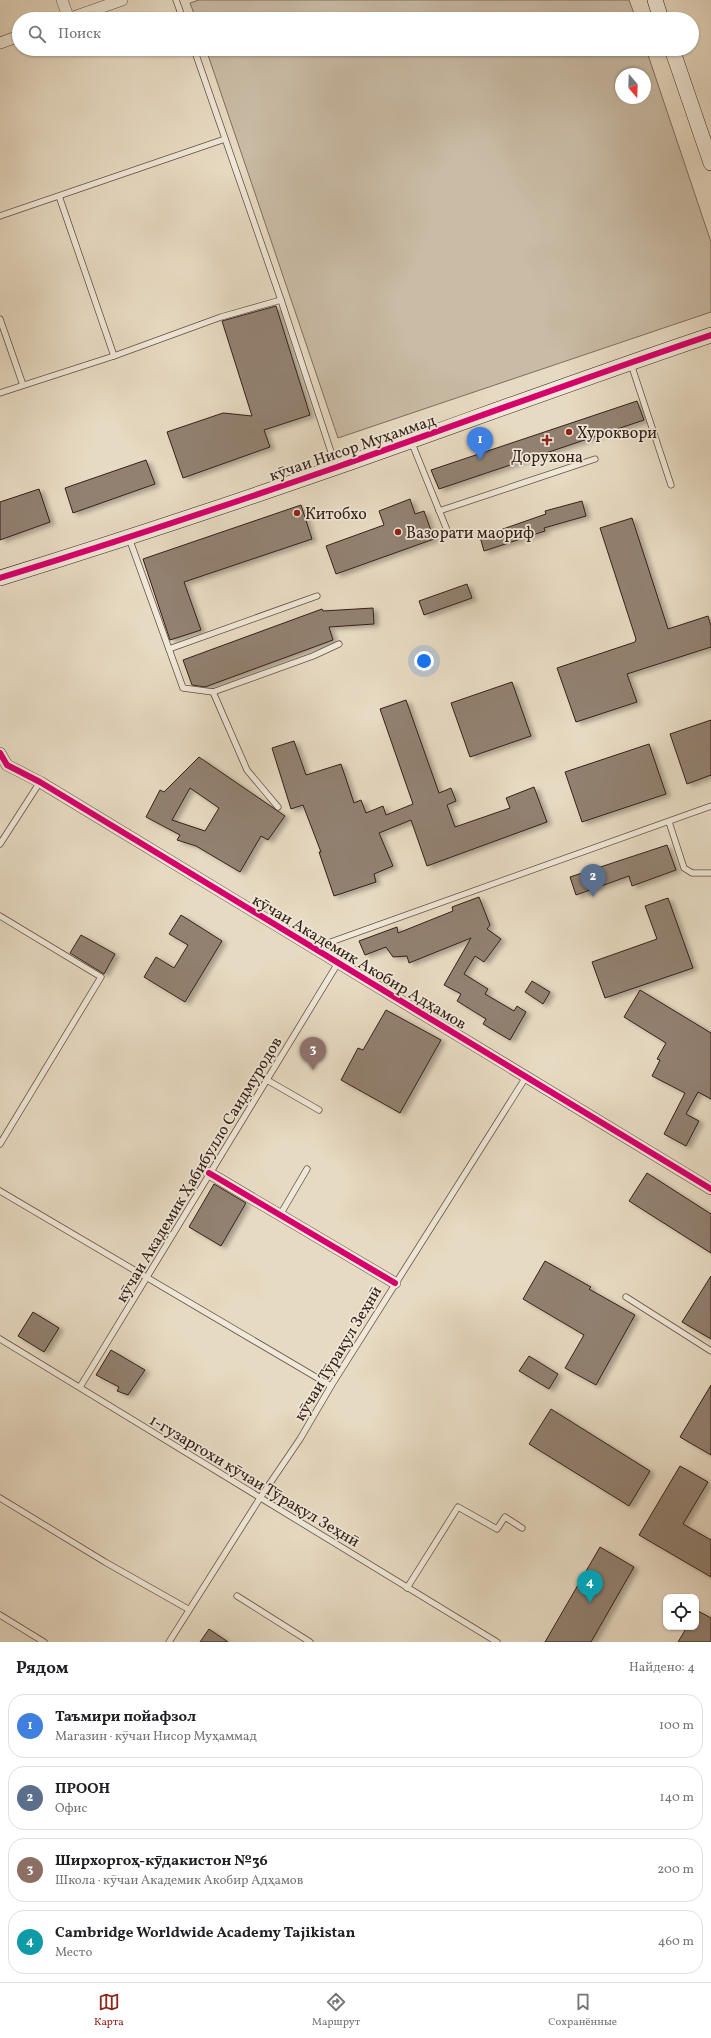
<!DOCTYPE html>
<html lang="ru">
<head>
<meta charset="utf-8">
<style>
	body { margin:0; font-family:Vollkorn,serif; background:#f2f2f2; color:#202124 }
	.controls { position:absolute; right:12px; bottom:12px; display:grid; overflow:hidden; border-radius:8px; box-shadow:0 1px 3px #0004 }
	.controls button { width:36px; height:36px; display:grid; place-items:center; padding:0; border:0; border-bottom:1px solid #e0e0e0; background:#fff; color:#202124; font:20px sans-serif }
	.compass { position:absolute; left:615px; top:68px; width:36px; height:36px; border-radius:50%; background:#fff; box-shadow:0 1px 3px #0004; rotate:161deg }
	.you { position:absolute; left:424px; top:661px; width:14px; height:14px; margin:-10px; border:3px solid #fff; border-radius:50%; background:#1a73e8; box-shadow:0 0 0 6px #1a73e833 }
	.badge { display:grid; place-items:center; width:26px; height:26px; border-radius:50%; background:#8f2418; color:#fff; font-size:13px; font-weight:700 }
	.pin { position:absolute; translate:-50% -33px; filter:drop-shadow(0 1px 2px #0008) }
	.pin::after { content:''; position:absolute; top:21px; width:14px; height:12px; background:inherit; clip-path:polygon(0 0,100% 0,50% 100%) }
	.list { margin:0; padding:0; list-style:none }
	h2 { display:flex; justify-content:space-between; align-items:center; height:52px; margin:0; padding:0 16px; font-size:17px }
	h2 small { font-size:13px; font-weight:400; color:#757577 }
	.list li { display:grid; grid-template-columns:26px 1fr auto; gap:12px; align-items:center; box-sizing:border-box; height:64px; margin:0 8px 8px; padding:0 8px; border:1px solid #e0e0e0; border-radius:16px }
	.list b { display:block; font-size:15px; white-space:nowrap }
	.list p { margin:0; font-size:13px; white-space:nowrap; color:#757577 }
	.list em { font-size:13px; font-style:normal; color:#757577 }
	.icon { flex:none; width:22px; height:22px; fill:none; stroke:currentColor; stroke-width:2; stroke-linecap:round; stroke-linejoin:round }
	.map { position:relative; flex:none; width:711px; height:1642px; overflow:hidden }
	.search { position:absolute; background:#fff; box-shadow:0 1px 3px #0004; left:12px; right:12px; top:12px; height:44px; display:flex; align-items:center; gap:10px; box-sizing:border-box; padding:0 14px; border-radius:22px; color:#757577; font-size:15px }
	.sheet { height:340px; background:#fff }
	nav { display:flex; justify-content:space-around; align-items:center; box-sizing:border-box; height:56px; border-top:1px solid #e0e0e0; background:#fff; font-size:11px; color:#757577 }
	nav a { display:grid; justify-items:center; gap:2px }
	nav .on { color:#8f2418 }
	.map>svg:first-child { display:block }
	.green { fill:#c9bba5; stroke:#7f6e5f; fill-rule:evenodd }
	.building { fill:#928171; stroke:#352119; fill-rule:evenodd; filter:url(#shadow) }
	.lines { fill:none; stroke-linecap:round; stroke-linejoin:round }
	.lane-casing { stroke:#624f43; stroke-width:7 }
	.street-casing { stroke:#624f43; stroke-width:12 }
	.secondary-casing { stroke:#352119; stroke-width:16 }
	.lane { stroke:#efe7d7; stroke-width:5.5 }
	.street { stroke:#efe7d7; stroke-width:11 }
	.secondary { stroke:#efe7d7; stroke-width:15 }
	.cycleway-casing { stroke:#efe7d7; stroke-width:8 }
	.cycleway { stroke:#d6006c; stroke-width:6 }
	.poi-dot { fill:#8f2418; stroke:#efe7d7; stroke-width:1.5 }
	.labels { text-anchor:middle; stroke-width:3.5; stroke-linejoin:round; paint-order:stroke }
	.poi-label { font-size:16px; fill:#352119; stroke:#efe7d7; text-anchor:start }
	.street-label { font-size:16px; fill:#352119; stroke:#efe7d7 }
</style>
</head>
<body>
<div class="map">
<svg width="711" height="1642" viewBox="0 0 711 1642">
	<defs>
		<filter id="shadow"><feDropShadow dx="4.5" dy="2.5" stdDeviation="2" flood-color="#0004"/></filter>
	</defs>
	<rect width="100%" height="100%" fill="#e7dac2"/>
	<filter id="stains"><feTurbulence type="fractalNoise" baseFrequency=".005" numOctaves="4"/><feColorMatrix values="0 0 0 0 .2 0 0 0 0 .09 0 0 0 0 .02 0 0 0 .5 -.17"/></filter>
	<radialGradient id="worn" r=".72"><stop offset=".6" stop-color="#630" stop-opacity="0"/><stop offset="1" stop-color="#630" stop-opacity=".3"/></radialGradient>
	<g class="green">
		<path d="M199,0H629L636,19H196L190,3Z"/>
		<path d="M206,49H646L711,242V312L338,438ZM621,74H645V98H621Z"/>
	</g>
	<g class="building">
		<path d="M276,306L310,415L264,430L270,447L183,478L167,432L223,413L252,416L222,321Z"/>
		<path d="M637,401L644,420L439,489L431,470Z"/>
		<path d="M146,460L155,484L73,513L65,488Z"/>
		<path d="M39,489L50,522L0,540V502Z"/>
		<path d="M410,499L415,514L424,511L434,539L336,574L326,546L384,525L379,511Z"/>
		<path d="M582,501L586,516L544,528L545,531L484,551L480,537L546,514L545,511Z"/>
		<path d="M301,505L312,539L184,582L201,630L170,640L143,559Z"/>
		<path d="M632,518L668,629L708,616L711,626V647L627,674L637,702L576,722L557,668L635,642L636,639L600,528Z"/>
		<path d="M467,584L472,598L424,615L419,601Z"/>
		<path d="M373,608L374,624L329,627L333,640L205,687L192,685L183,660L322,609L323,611Z"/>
		<path d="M512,682L531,736L470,757L451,703Z"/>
		<path d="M406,700L439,793L451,788L456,801L447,805L455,827L510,808L506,798L534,787L547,822L427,866L411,820L379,833L393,866L374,874L376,882L334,896L319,852H321L303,805L291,809L272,748L294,741L306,775L341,764L354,803L361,800L366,813L383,806L386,815L413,804L380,709Z"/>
		<path d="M711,720V775L687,784L670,734Z"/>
		<path d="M649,744L666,794L582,822L565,772Z"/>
		<path d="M199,757L285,816L268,840L261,836L240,872L196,846L177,840L180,835L146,817L160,790L164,792ZM190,788L219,808L205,831L172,820Z"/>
		<path d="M667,845L676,870L632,886L629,876L576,895L570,877Z"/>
		<path d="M479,897L490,925L487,929L501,939L484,962L475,956L464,974L488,989L485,994L514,1011L517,1006L526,1012L510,1040L483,1024L486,1019L457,1001L461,994L444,985L471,938L409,963L407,956L393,957L386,947L365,955L359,941L397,927L398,933L453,911L452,907Z"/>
		<path d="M668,898L693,968L605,998L592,962L657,939L645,906Z"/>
		<path d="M181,915L222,941L185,1002L144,977L156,957L174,968L188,945L169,934Z"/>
		<path d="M81,935L115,954L104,974L70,953Z"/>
		<path d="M532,981L550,992L543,1004L525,992Z"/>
		<path d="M640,990L711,1033V1099L698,1092L686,1114L699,1121L686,1146L664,1134L685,1093L652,1076L660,1060L657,1059L666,1043L624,1017Z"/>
		<path d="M386,1010L441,1040L400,1113L341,1080L358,1048L363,1050Z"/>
		<path d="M647,1173L711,1214V1253L629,1201Z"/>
		<path d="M214,1184L246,1203L221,1246L189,1227Z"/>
		<path d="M545,1261L591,1287L589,1289L635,1315L596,1385L565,1368L584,1335L523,1299Z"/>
		<path d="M711,1276V1339L682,1322Z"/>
		<path d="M33,1312L59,1328L44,1352L18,1336Z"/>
		<path d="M111,1350L145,1370L128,1395L117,1391L119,1387L96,1375Z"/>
		<path d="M529,1356L558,1374L549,1389L519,1371Z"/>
		<path d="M711,1385V1455L680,1437Z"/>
		<path d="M551,1409L650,1471L629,1506L529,1444Z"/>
		<path d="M680,1466L708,1482L683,1524L711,1540V1577L639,1535Z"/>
		<path d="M600,1547L634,1567L591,1642H545Z"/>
		<path d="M696,1610L711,1618V1642H678L687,1627H696Z"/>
		<path d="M209,1629L228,1642H200Z"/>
	</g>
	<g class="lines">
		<g class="lane-casing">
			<g id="lane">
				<path d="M176,0L183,19"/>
				<path d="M194,49L281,300L336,467"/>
				<path d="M59,196L114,356"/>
				<path d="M0,216L225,139"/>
				<path d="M0,319L23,385"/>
				<path d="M631,364L671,485"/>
				<path d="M0,393L114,356L221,317L281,300"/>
				<path d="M411,441L447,530"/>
				<path d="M439,511L595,459"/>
				<path d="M129,538L183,688L213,692L313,656L339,644"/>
				<path d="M169,649L317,596"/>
				<path d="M213,692L247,770L278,807"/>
				<path d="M669,822L684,868L692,873H711"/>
				<path d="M0,844L40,782"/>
				<path d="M0,916L101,977L0,1144"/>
				<path d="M314,948L711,806"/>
				<path d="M267,1080L319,1110"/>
				<path d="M0,1191L331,1386"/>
				<path d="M280,1215L307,1169"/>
				<path d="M626,1297L711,1351"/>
				<path d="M0,1339L497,1642"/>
				<path d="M80,1387L338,963"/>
				<path d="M0,1498L105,1562L188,1609"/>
				<path d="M407,1588L458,1507L497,1529L505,1517L522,1528"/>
				<path d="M237,1596L310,1642"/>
				<path d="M0,1615L44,1642"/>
				<path d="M169,1642L260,1498L300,1439L331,1386L526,1077"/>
			</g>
		</g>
		<g class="street-casing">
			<g id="street">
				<path d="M62,0L69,19"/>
				<path d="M68,19L122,0"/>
				<path d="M0,43L19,36"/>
				<path d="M0,753L7,765L40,782L711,1189"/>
				<path d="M209,1173L395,1283"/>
			</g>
		</g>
		<g class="secondary-casing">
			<g id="secondary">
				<path d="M655,0L661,19"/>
				<path d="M672,49L711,163"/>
				<path d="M0,578C113,543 225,506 337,467C462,423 586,377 711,335"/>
			</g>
		</g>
		<use href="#lane" class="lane"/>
		<use href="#street" class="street"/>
		<use href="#secondary" class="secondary"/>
		<g class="cycleway-casing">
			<g id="cycleway">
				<path d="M0,578C113,543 225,506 337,467C462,423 586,377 711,335"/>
				<path d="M0,753L7,765L40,782L711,1189"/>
				<path d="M209,1173L395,1283"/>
			</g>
		</g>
		<use href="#cycleway" class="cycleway"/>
	</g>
	<g class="poi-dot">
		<circle cx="569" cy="432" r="4"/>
		<path d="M545 434h4v4h4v4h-4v4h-4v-4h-4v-4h4z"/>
		<circle cx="297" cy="513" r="4"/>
		<circle cx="398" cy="532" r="4"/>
	</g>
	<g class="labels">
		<g class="poi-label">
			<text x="577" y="438">Хуроквори</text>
			<text x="547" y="462" text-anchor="middle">Дорухона</text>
			<text x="305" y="519">Китобхо</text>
			<text x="406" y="538">Вазорати маориф</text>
		</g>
		<g class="street-label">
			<text transform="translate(352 447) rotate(-19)" y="6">кӯчаи Нисор Муҳаммад</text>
			<text transform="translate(360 961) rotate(31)" y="6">кӯчаи Академик Акобир Адҳамов</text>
			<text transform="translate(198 1169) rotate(-59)" y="6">кӯчаи Академик Ҳабибулло Саидмуродов</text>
			<text transform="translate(337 1353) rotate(-59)" y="6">кӯчаи Тӯрақул Зеҳнӣ</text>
			<text transform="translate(255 1480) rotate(31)" y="6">1-гузаргохи кӯчаи Тӯрақул Зеҳнӣ</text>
		</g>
	</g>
	<rect width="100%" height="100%" filter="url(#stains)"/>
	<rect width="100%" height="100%" fill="url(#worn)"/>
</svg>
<div class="controls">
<button><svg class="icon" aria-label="locate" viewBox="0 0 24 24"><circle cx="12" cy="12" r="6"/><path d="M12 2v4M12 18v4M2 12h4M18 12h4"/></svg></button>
</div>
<svg class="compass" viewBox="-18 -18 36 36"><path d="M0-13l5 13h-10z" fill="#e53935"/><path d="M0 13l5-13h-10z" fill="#757577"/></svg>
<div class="you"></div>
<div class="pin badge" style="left:480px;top:460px;background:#3f7fe0">1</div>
<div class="pin badge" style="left:593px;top:897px;background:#5c6f8a">2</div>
<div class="pin badge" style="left:313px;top:1070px;background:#8d6e63">3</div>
<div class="pin badge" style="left:590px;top:1603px;background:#0f9aa8">4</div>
<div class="search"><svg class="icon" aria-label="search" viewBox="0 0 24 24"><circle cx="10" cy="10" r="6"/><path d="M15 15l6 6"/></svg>Поиск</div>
</div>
<section class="sheet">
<h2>Рядом<small>Найдено: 4</small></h2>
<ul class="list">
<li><span class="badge" style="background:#3f7fe0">1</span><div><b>Таъмири пойафзол</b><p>Магазин · кӯчаи Нисор Муҳаммад</p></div><em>100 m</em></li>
<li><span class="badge" style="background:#5c6f8a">2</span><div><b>ПРООН</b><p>Офис</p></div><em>140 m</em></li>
<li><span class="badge" style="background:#8d6e63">3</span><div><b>Ширхоргоҳ-кӯдакистон №36</b><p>Школа · кӯчаи Академик Акобир Адҳамов</p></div><em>200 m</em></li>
<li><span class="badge" style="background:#0f9aa8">4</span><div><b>Cambridge Worldwide Academy Tajikistan</b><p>Место</p></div><em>460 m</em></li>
</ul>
</section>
<nav>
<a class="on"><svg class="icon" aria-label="map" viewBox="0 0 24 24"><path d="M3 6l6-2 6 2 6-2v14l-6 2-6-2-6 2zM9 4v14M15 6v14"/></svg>Карта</a>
<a><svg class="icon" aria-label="directions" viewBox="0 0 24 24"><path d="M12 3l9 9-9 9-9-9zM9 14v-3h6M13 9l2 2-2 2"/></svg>Маршрут</a>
<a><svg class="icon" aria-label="saved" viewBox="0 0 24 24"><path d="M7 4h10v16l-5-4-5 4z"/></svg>Сохранённые</a>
</nav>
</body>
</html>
